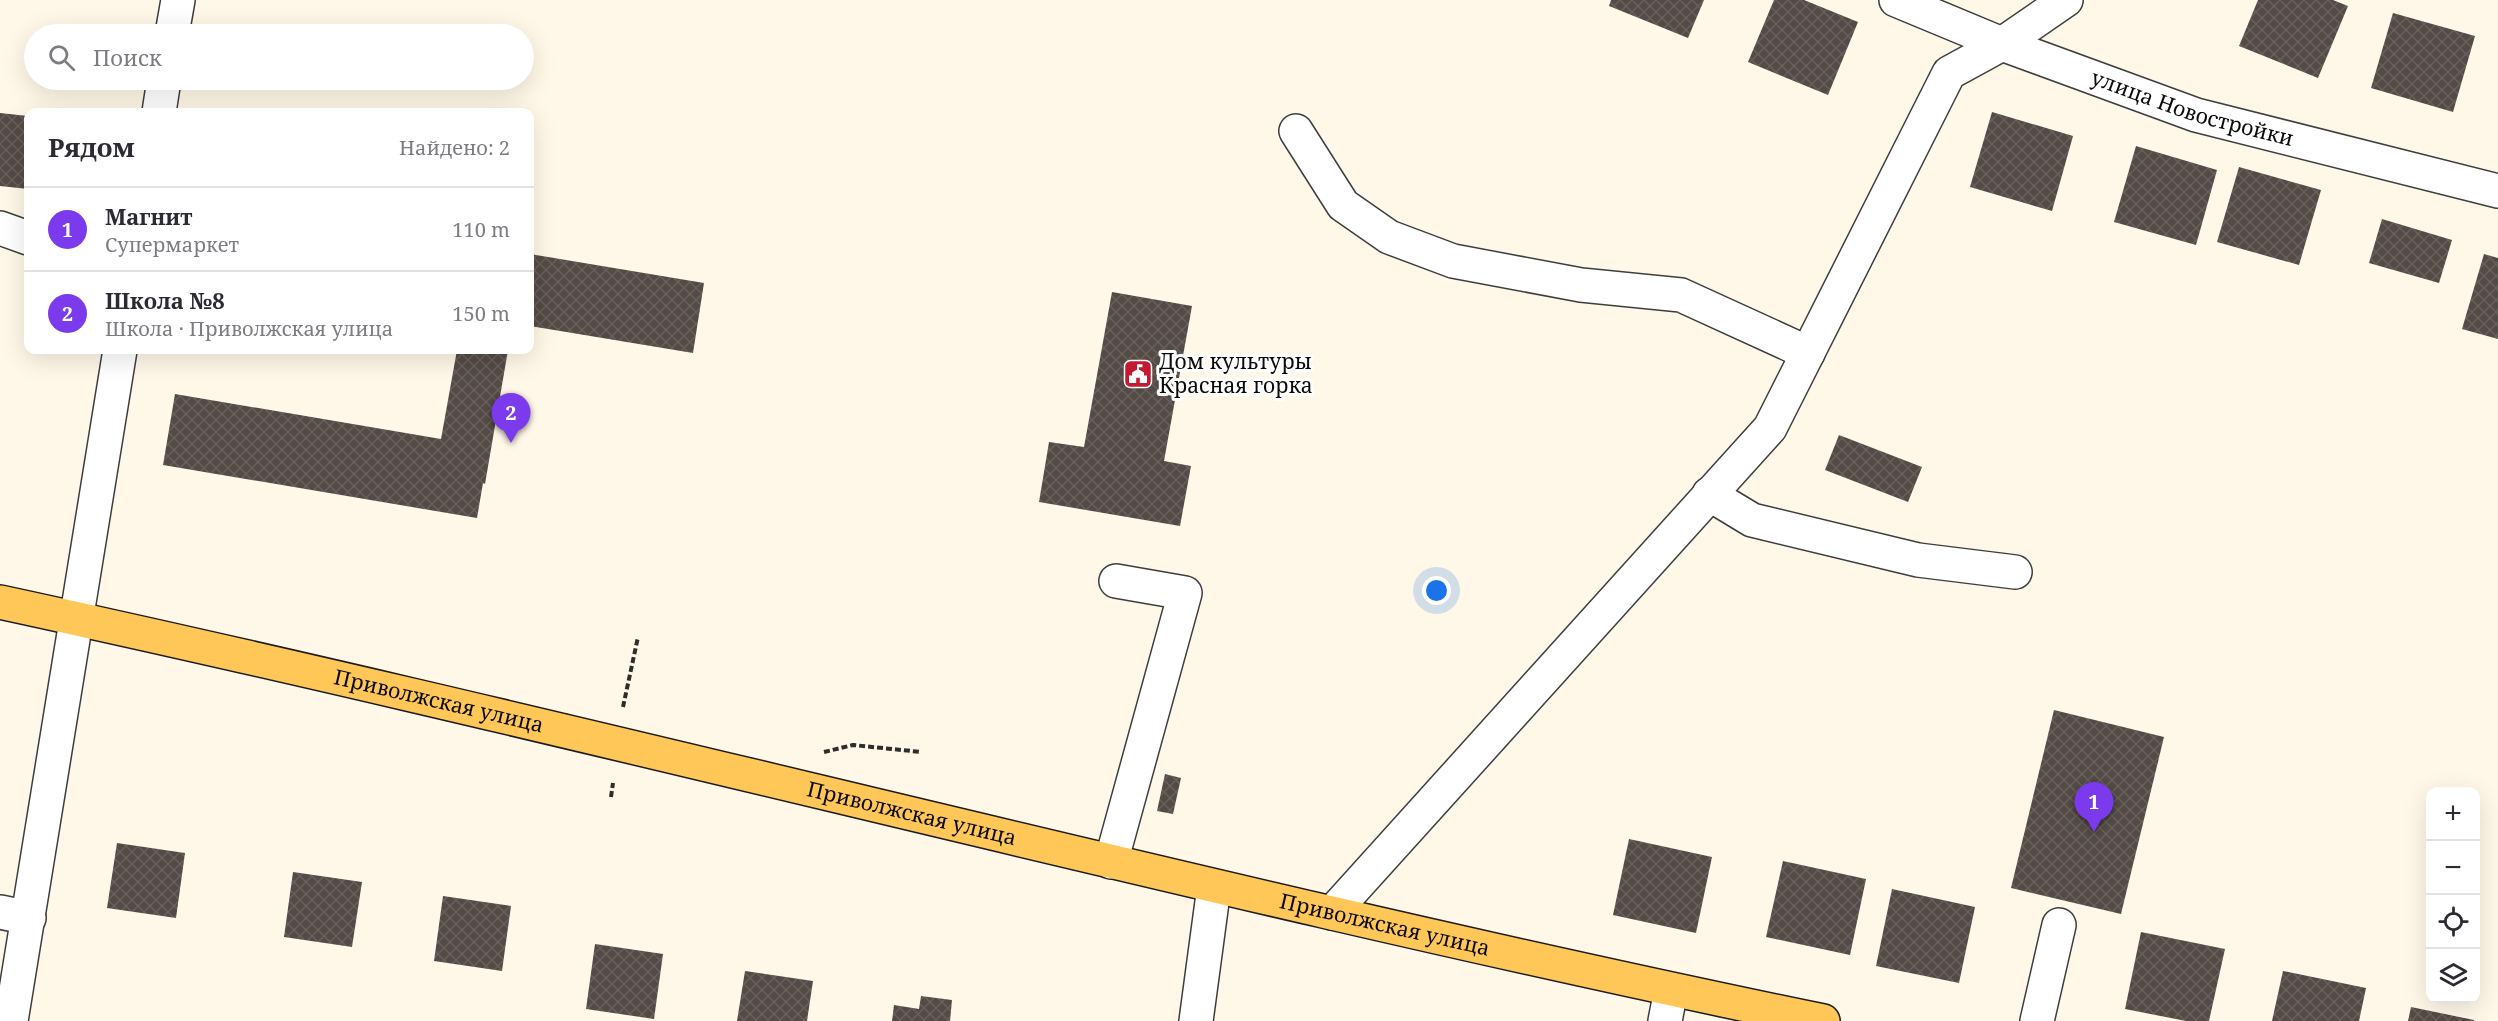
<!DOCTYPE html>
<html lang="ru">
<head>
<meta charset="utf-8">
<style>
	body { margin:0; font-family:"Noto Serif",serif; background:#f7f7f7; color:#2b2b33 }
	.controls { position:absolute; right:18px; bottom:18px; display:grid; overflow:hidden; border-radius:12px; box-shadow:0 6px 24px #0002 }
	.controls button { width:54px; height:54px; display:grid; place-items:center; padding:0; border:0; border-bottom:2px solid #e1e1e2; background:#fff; color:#2b2b33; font:30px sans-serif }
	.you { position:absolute; left:1437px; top:591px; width:21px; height:21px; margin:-15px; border:4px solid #fff; border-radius:50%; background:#1a73e8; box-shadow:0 0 0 9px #1a73e833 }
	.badge { display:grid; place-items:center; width:39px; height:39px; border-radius:50%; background:#7c3aed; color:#fff; font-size:20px; font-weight:700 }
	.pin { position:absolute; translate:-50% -50px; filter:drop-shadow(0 2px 3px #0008) }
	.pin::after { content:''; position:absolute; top:32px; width:21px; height:18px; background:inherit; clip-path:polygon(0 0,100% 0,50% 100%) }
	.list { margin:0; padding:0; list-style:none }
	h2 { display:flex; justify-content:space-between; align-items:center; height:78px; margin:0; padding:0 24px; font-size:26px }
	h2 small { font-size:20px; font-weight:400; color:#7c7c81 }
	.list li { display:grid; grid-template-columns:39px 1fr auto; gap:18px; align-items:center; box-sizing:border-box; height:84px; padding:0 24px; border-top:2px solid #e1e1e2 }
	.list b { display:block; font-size:22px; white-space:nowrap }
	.list p { margin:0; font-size:20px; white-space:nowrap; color:#7c7c81 }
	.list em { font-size:20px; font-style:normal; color:#7c7c81 }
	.icon { flex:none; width:33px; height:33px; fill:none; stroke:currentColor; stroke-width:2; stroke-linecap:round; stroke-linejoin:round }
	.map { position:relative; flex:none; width:2498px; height:1021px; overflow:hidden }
	.search { position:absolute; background:#fff; box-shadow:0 6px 24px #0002; left:24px; top:24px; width:510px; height:66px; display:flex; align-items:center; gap:15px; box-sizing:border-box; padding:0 21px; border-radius:33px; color:#7c7c81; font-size:22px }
	.panel { position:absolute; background:#fff; box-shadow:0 6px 24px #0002; left:24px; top:108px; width:510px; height:246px; border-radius:12px }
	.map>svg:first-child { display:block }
	.building { fill:url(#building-cross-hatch) }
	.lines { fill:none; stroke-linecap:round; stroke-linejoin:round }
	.minor-casing { stroke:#3e3e3e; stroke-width:36 }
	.major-casing { stroke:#1c1c1c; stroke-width:36 }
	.path { stroke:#2d2d2d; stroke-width:4; stroke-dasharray:6 3; stroke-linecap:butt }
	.minor { stroke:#fff; stroke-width:33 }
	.major { stroke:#ffc758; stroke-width:33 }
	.labels { text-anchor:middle; stroke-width:6; stroke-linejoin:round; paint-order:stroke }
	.street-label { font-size:21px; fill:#0b0b0b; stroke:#fff }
	.poi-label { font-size:21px; fill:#0b0b0b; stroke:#fff; text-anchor:start }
</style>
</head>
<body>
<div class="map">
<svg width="2498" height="1021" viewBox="0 0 2498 1021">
	<defs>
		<pattern id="building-cross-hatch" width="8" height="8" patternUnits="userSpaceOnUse" patternTransform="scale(1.5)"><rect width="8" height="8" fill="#544a46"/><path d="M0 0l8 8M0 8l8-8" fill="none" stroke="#68605c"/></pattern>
	</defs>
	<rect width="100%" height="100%" fill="#fff8e8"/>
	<g class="building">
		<path d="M1611,0H1704L1688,38L1609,6Z"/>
		<path d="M1774,0H1804L1858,22L1828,95L1748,62Z"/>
		<path d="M2258,0H2333L2348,6L2318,78L2239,46Z"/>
		<path d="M2393,13L2475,36L2453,112L2371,88Z"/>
		<path d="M1992,112L2073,136L2052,211L1970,187Z"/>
		<path d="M0,113L28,116V189L0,186Z"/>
		<path d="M2136,146L2217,170L2196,245L2114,222Z"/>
		<path d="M2239,167L2321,190L2299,265L2217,242Z"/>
		<path d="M2382,219L2452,240L2439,283L2369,263Z"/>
		<path d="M530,254L704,283L693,353L530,326Z"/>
		<path d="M2484,254L2498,258V339L2462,329Z"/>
		<path d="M1112,292L1192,306L1164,461L1191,466L1180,526L1039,502L1049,442L1084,447Z"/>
		<path d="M457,350H508L485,484L483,483L477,518L163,465L175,394L441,439Z"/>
		<path d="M1839,435L1922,467L1908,502L1825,470Z"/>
		<path d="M2054,710L2164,737L2121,914L2011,888Z"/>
		<path d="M1165,774L1181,778L1173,814L1157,811Z"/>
		<path d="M1629,839L1712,857L1696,933L1613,915Z"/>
		<path d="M117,843L185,853L176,918L107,908Z"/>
		<path d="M1783,861L1866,879L1850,955L1766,937Z"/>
		<path d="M293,872L362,882L352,947L284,937Z"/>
		<path d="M1892,889L1975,907L1959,983L1876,966Z"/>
		<path d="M443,896L511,906L502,971L434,961Z"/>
		<path d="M2141,932L2225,949L2209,1021H2186L2125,1009Z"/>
		<path d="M595,944L663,954L654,1019L586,1009Z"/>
		<path d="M745,971L813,981L807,1021H737Z"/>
		<path d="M2283,971L2366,988L2359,1021H2272Z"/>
		<path d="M921,996L952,1000L950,1021H892L894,1005L919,1009Z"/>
		<path d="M2411,1007L2474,1020V1021H2408Z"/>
	</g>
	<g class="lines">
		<g class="minor-casing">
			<g id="minor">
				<path id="s1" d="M1896,0L2002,44L2196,115L2498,191"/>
				<path d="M172,34L178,0"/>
				<path d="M159,112L164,80"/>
				<path d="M1296,131L1343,205L1389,237L1453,261L1581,285L1681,295L1808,353"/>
				<path d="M0,228L28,238"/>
				<path d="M1709,494L1752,520L1918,560L2015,572"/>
				<path d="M1111,862L1185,593L1116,581"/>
				<path d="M0,912L29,918"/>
				<path d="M1332,913L1770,428L1949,73L2002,44L2066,0"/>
				<path d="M11,1021L120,350"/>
				<path d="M1196,1021L1214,887"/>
				<path d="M1665,1021L1671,990"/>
				<path d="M2037,1021L2059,925"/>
			</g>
		</g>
		<g class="major-casing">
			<g id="major">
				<path id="s2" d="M0,602C610,734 1212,895 1823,1021"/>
			</g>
		</g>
		<g class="path">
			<path d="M623,707L638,637"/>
			<path d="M824,752L853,745L921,752"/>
			<path d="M611,797L613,783"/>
		</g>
		<use href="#minor" class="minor"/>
		<use href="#major" class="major"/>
	</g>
	<defs>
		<g id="civic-square" transform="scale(1.5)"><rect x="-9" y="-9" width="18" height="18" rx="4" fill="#c31a31" stroke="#fff"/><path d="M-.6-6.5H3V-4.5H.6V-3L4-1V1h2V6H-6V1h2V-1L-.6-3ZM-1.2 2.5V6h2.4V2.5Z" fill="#fff"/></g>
	</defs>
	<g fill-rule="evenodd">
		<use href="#civic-square" x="1138" y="374"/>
	</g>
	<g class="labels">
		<g class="street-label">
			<text dy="7" stroke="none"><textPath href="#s1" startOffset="316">улица Новостройки</textPath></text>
			<text dy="7" stroke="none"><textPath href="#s2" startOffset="450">Приволжская улица</textPath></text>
			<text dy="7" stroke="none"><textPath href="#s2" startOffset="936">Приволжская улица</textPath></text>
			<text dy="7" stroke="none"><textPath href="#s2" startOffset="1422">Приволжская улица</textPath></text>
		</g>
		<g class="poi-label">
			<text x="1159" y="369">Дом культуры<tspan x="1159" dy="24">Красная горка</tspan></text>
		</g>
	</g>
</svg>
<div class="controls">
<button>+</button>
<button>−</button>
<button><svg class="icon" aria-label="locate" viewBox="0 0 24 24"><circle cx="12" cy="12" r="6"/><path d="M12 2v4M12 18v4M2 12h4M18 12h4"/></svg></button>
<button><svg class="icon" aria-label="layers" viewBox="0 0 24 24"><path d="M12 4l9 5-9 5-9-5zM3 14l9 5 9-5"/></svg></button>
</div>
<div class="you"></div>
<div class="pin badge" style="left:2094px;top:832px">1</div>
<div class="pin badge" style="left:511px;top:443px">2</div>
<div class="search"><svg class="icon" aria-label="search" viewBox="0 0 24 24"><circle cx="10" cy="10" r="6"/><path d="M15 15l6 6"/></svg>Поиск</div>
<section class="panel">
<h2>Рядом<small>Найдено: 2</small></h2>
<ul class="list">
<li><span class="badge">1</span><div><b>Магнит</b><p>Супермаркет</p></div><em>110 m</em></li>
<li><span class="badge">2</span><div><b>Школа №8</b><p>Школа · Приволжская улица</p></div><em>150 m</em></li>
</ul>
</section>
</div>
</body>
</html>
